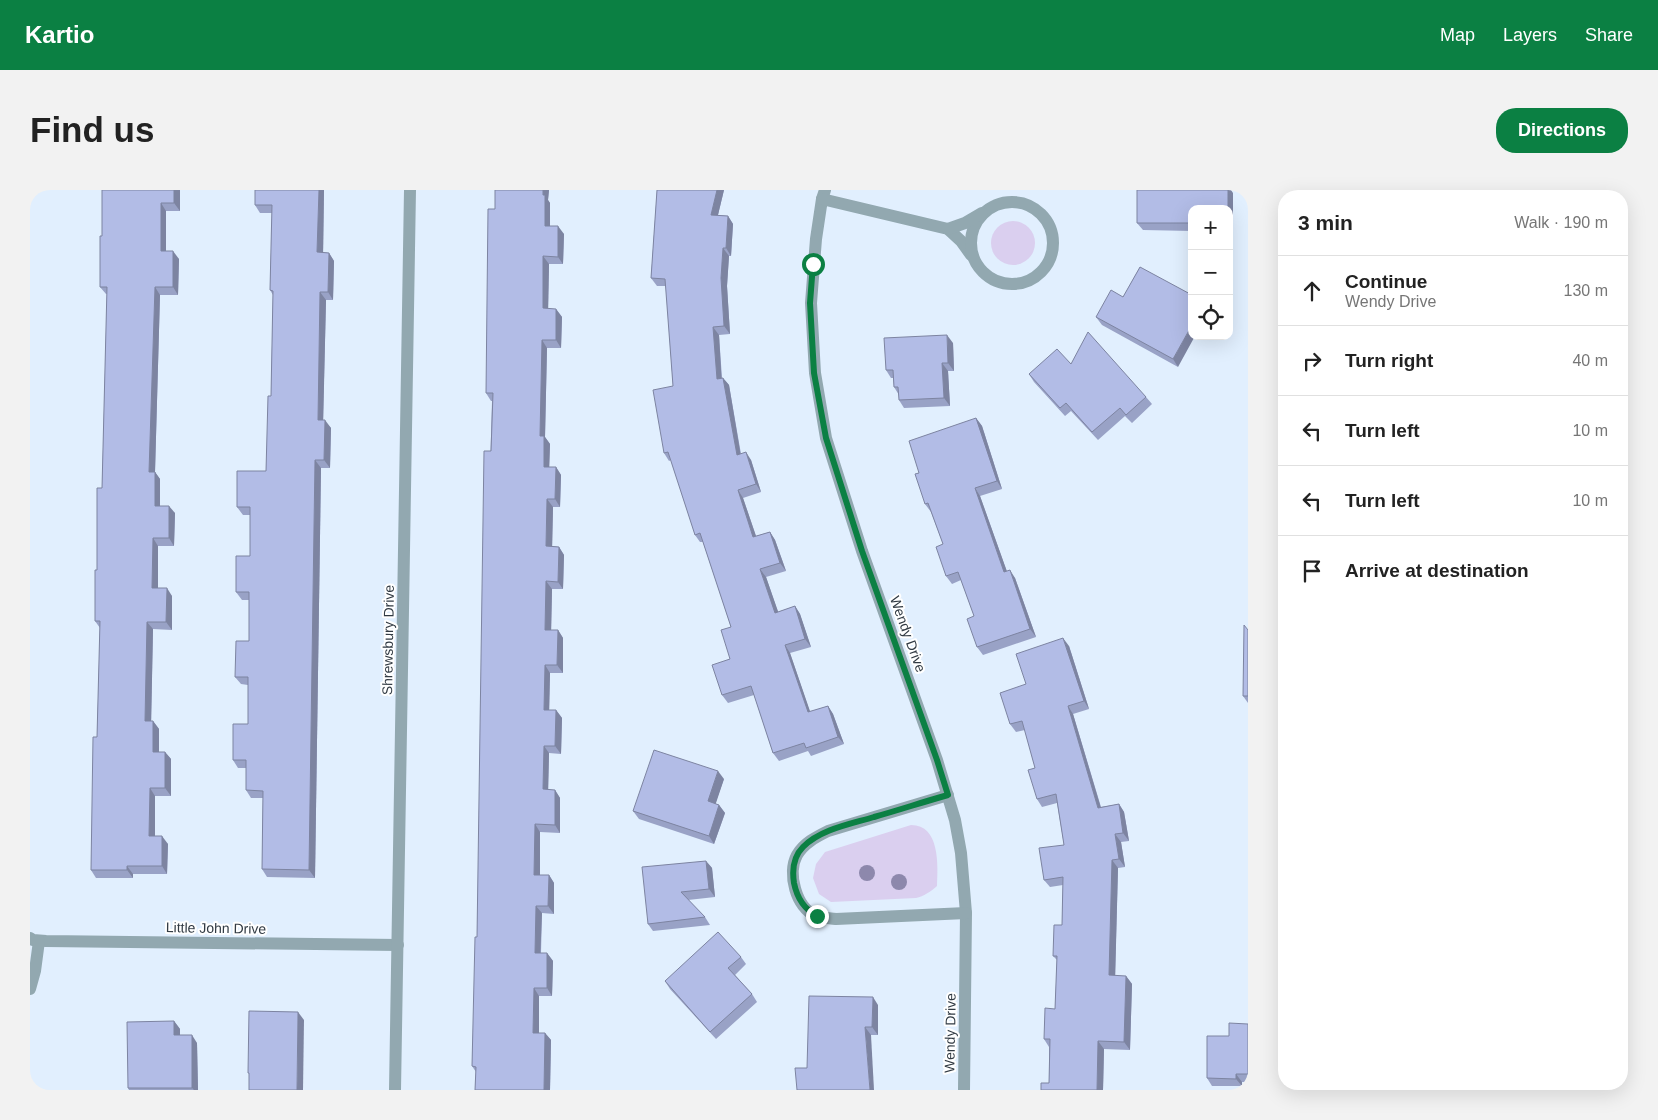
<!DOCTYPE html>
<html lang="en">
<head>
<meta charset="utf-8">
<style>
	body { margin:0; font-family:Arial,sans-serif; background:#f2f2f2; color:#222 }
	.controls { position:absolute; right:15px; top:15px; display:grid; overflow:hidden; border-radius:10px; box-shadow:0 5px 20px #0002 }
	.controls button { width:45px; height:45px; display:grid; place-items:center; padding:0; border:0; border-bottom:1px solid #e0e0e0; background:#fff; color:#222; font:25px sans-serif }
	.stop { position:absolute; width:15px; height:15px; margin:-11px; border:4px solid #0b8043; border-radius:50%; background:#fff }
	.stop.end { background:#0b8043; border-color:#fff; box-shadow:0 1px 5px #0008 }
	.list { margin:0; padding:0; list-style:none }
	h2 { display:flex; justify-content:space-between; align-items:center; height:65px; margin:0; padding:0 20px; font-size:21px }
	h2 small { font-size:16px; font-weight:400; color:#767676 }
	.list li { display:grid; grid-template-columns:32px 1fr auto; gap:15px; align-items:center; box-sizing:border-box; height:70px; padding:0 20px; border-top:1px solid #e0e0e0 }
	.list b { display:block; font-size:19px; white-space:nowrap }
	.list p { margin:0; font-size:16px; white-space:nowrap; color:#767676 }
	.list em { font-size:16px; font-style:normal; color:#767676 }
	.icon { flex:none; width:28px; height:28px; fill:none; stroke:currentColor; stroke-width:2; stroke-linecap:round; stroke-linejoin:round }
	.map { position:relative; flex:none; width:1218px; height:900px; overflow:hidden; border-radius:20px }
	header { display:flex; align-items:center; gap:30px; box-sizing:border-box; height:70px; padding:0 25px; background:#0b8043; color:#fff }
	header strong { font-size:24px }
	nav { display:flex; gap:28px; margin-inline-start:auto; font-size:18px }
	.intro { display:flex; align-items:center; justify-content:space-between; box-sizing:border-box; height:120px; padding:0 30px }
	h1 { margin:0; font-size:35px }
	.button { padding:12px 22px; border-radius:20px; background:#0b8043; color:#fff; font-size:18px; font-weight:700 }
	main { display:flex; gap:30px; padding:0 30px }
	aside { flex:1; background:#fff; border-radius:20px; box-shadow:0 5px 20px #0002 }
	.map>svg:first-child { display:block }
	.green { fill:#dacfef }
	.lines { fill:none; stroke-linecap:round; stroke-linejoin:round }
	.minor { stroke:#92a8b0; stroke-width:12 }
	.tree { fill:#8d88ac }
	.wall { fill:#99a2c6 }
	.shaded-wall { fill:#7d84a1 }
	.building { fill:#b2bce6; stroke:#7d84a1 }
	.route { stroke:#0b8043; stroke-width:6 }
	.labels { text-anchor:middle; stroke-width:4; stroke-linejoin:round; paint-order:stroke }
	.street-label { font-size:14px; fill:#313a43; stroke:#fff }
</style>
</head>
<body>
<header>
<strong>Kartio</strong>
<nav><a>Map</a><a>Layers</a><a>Share</a></nav>
</header>
<div class="intro"><h1>Find us</h1><a class="button">Directions</a></div>
<main>
<div class="map">
<svg width="1218" height="900" viewBox="0 0 1218 900">
	<rect width="100%" height="100%" fill="#e1effe"/>
	<g class="green">
		<circle cx="983" cy="53" r="22"/>
		<path d="M881,635C910,635 908,675 907,696C900,702 894,706 886,708L801,712L789,704L783,688L786,674L795,662Z"/>
	</g>
	<g class="lines">
		<g class="minor">
			<path d="M795,0L792,9L786,49L781,113L785,183L796,248L832,361L907,570L925,630L931,663L936,723L934,900"/>
			<path d="M792,9L918,39L931,51L941,65"/>
			<circle cx="982" cy="53" r="41"/>
			<path d="M918,39L935,33L952,23"/>
			<path d="M918,605L798,641C786,647 774,653 767,665C757,683 766,718 786,726C792,728 800,728 806,729L936,723"/>
			<path d="M0,748L3,750L16,751L368,755"/>
			<path d="M0,799L5,781L9,751"/>
			<path d="M365,900L380,0"/>
		</g>
	</g>
	<g class="tree">
		<circle cx="837" cy="683" r="8"/>
		<circle cx="869" cy="692" r="8"/>
	</g>
	<g class="wall">
		<path d="M150,0V21H136V61L149,69L148,105H130L125,282L130,289V316L145,323L144,356H128V398L142,406V440L123,439L121,531H123L129,539V562H135L141,569V606H125V646L138,654L137,684H103V688H66L61,680L67,547L70,438L65,431L67,380L72,298L77,104H76L70,97L72,46Z"/>
		<path d="M294,0L293,62L299,63L304,71L303,110H296L293,230L301,238L300,278H291L285,688L237,687L232,679L233,608H221L216,600V578H208L203,570L218,534V495L211,494L205,487L219,451V410H212L206,402L220,366V325H213L207,317L236,281L241,206L243,105L240,100L242,23H230L225,15Z"/>
		<path d="M465,0H519L518,10L520,13V36L534,44L533,74H519L518,119H526L532,127L531,158H517L515,247L520,254L519,277H526L531,285L530,317H523L522,356L529,357L534,365L533,399H522L521,440H528L533,448V483H520L519,520H526L532,528L531,564L519,563L518,600H525L530,608V643L510,642V685H519L524,693V724L512,723L511,763H517L523,771L522,806H509V843H515L521,850L520,900H445L446,882L442,876L447,747L462,211H461L456,203L465,19Z"/>
		<path d="M627,0H694L688,25L698,26L703,34L701,66H699L697,96L700,144L689,145L692,188H693L699,195L711,264L721,270L731,302L713,308L726,346L740,342L745,350L756,381L736,387L748,422L765,416L770,424L781,457L760,463L780,522L798,516L803,524L814,554L781,566L778,561L749,571L743,563L724,505L698,513L692,505L700,469L701,437L673,352H670L665,345L641,270L639,271L634,263L643,196L636,96H627L621,88Z"/>
		<path d="M1203,3V31H1199V19H1162V41L1113,40L1107,33Z"/>
		<path d="M1110,77L1148,177L1072,135L1066,127L1093,107Z"/>
		<path d="M923,153L924,181H918L920,216L874,218L869,210V205L864,197L863,188H861L856,180Z"/>
		<path d="M1041,174L1116,207L1122,214L1102,233L1095,226L1068,250L1041,221L1035,226L1004,192L999,184Z"/>
		<path d="M946,228L952,236L972,299L950,306L977,382L985,388L1006,447L953,465L947,457L944,426L931,390L922,394L916,386L913,354L901,322L895,314L889,283Z"/>
		<path d="M1218,440V513L1213,506Z"/>
		<path d="M1039,456L1059,519L1043,524L1071,617L1089,614L1094,622L1099,651L1091,652L1095,677L1088,678L1085,786H1096L1102,794L1100,860L1074,859L1073,900H1011L1019,893V857L1014,849L1025,819L1027,770L1023,766L1032,735L1033,695L1020,697L1014,690L1034,655L1027,613L1012,617L1007,609L1005,578L995,540L986,542L980,534L996,494Z"/>
		<path d="M694,589L685,614L689,615L695,623L684,654L609,629L603,621Z"/>
		<path d="M676,671L682,678L685,707L658,710L675,727L680,735L623,741L618,734Z"/>
		<path d="M711,767L716,774L705,785L722,804L727,812L686,849L640,799L635,791Z"/>
		<path d="M848,815V845H841L777,878Z"/>
		<path d="M144,831L150,839V845L167,853L168,900H99L98,898Z"/>
		<path d="M1218,834V892H1212V896H1182L1177,888L1199,846Z"/>
	</g>
	<g class="shaded-wall">
		<path d="M144,0H150V21L144,13Z"/>
		<path d="M289,0H294L293,70L287,62Z"/>
		<path d="M513,0H519L518,10L520,13V43L515,36Z"/>
		<path d="M687,0H694L686,33L681,25Z"/>
		<path d="M1198,0H1201L1203,3V31L1199,25V19H1198Z"/>
		<path d="M131,13L136,21V69L131,61Z"/>
		<path d="M698,26L703,34L701,66L696,58Z"/>
		<path d="M528,36L534,44L533,74L528,67Z"/>
		<path d="M693,58L699,66L697,96L700,144L694,136L691,88Z"/>
		<path d="M143,61L149,69L148,105L143,97Z"/>
		<path d="M299,63L304,71L303,110L298,102Z"/>
		<path d="M513,66L519,74L518,126L513,118Z"/>
		<path d="M125,97L130,105L125,282L130,289V323L125,316L119,282Z"/>
		<path d="M290,102L296,110L293,238L288,230Z"/>
		<path d="M526,119L532,127L531,158L526,150Z"/>
		<path d="M1162,135V146H1165L1148,177L1143,169Z"/>
		<path d="M683,137L689,145L692,197L687,189Z"/>
		<path d="M917,145L923,153L924,181L918,173Z"/>
		<path d="M512,150L517,158L515,247L520,254L519,285L514,277L510,246Z"/>
		<path d="M912,173L918,181L920,216L914,208Z"/>
		<path d="M693,188L699,195L712,273L707,265Z"/>
		<path d="M946,228L952,236L972,299L967,291Z"/>
		<path d="M295,230L301,238L300,278L294,270Z"/>
		<path d="M716,262L721,270L731,302L726,294Z"/>
		<path d="M285,270L291,278L285,688L279,680Z"/>
		<path d="M526,277L531,285L530,317L525,309Z"/>
		<path d="M945,298L950,306L980,390L974,382Z"/>
		<path d="M708,300L713,308L729,355L723,347Z"/>
		<path d="M517,309L523,317L522,364L516,356Z"/>
		<path d="M139,316L145,323L144,356L139,348Z"/>
		<path d="M740,342L745,350L756,381L750,373Z"/>
		<path d="M123,348L128,356V406L122,398Z"/>
		<path d="M529,357L534,365L533,399L528,392Z"/>
		<path d="M730,379L736,387L751,430L745,423Z"/>
		<path d="M980,380L985,388L1006,447L1000,439Z"/>
		<path d="M516,391L522,399L521,447L515,440Z"/>
		<path d="M137,398L142,406V440L136,432Z"/>
		<path d="M765,416L770,424L781,457L775,449Z"/>
		<path d="M117,432L123,439L121,539L115,531Z"/>
		<path d="M528,440L533,448V483L527,475Z"/>
		<path d="M1033,448L1039,456L1059,519L1054,511Z"/>
		<path d="M755,455L760,463L783,530L778,522Z"/>
		<path d="M515,475L520,483L519,528L514,520Z"/>
		<path d="M798,516L803,524L814,554L808,547Z"/>
		<path d="M1038,516L1043,524L1073,625L1068,618Z"/>
		<path d="M526,520L532,528L531,564L525,556Z"/>
		<path d="M123,531L129,539V569L123,562Z"/>
		<path d="M514,556L519,563L518,607L513,599Z"/>
		<path d="M135,562L141,569V606L135,598Z"/>
		<path d="M688,581L694,589L684,619L678,611Z"/>
		<path d="M120,598L125,606V654L119,646Z"/>
		<path d="M525,600L530,608V643L525,635Z"/>
		<path d="M1089,614L1094,622L1099,651L1093,643Z"/>
		<path d="M689,615L695,623L684,654L679,646Z"/>
		<path d="M505,634L510,642V693L504,685Z"/>
		<path d="M1085,644L1091,652L1095,677L1089,669Z"/>
		<path d="M132,646L138,654L137,684L132,676Z"/>
		<path d="M1082,670L1088,678L1085,793L1079,785Z"/>
		<path d="M676,671L682,678L685,707L679,699Z"/>
		<path d="M97,676L103,684V688L97,680Z"/>
		<path d="M519,685L524,693V724L518,716Z"/>
		<path d="M506,716L512,723L510,771L505,763Z"/>
		<path d="M517,763L523,771L522,806L517,798Z"/>
		<path d="M1096,786L1102,794L1100,860L1094,852Z"/>
		<path d="M504,798L509,806V850L503,843Z"/>
		<path d="M843,807L848,815V845L842,837Z"/>
		<path d="M268,822L274,830L273,900H267Z"/>
		<path d="M144,831L150,839V853L144,845Z"/>
		<path d="M835,837L841,845L844,900H840Z"/>
		<path d="M515,843L521,850L520,900H514Z"/>
		<path d="M162,845L167,853L168,900H164L162,898Z"/>
		<path d="M1068,851L1074,859L1073,900H1067Z"/>
		<path d="M1206,884L1212,892V896L1206,889Z"/>
	</g>
	<g class="building">
		<path d="M72,0H144V13H131V61H143V97H125L119,282H125V316H139V348H123L122,398H137L136,432H117L115,531H123V562H135V598H120L119,646H132V676H97V680H61L63,547H67L70,431H65V380H67V298H72L77,97H70V46H72Z"/>
		<path d="M225,0H289L287,62L299,63L298,102H290L288,230H295L294,270H285L279,680L232,679L233,601L216,600V570H203V534H218V487H205L206,451H219V402H206V366H220V317H207V281H236L238,206H241L243,101L240,100L242,15H225Z"/>
		<path d="M465,0H513V5H515V36H528V67L513,66V118L526,119V150H512L510,246H514V277H526L525,309H517L516,356L529,357L528,392L516,391L515,440H528L527,475H515L514,520H526L525,556H514L513,599L525,600V635L505,634L504,685H519L518,716H506L505,763H517V798H504L503,843H515L514,900H445L446,877L442,876L445,747H447L454,261H461L463,203H456L458,19H465Z"/>
		<path d="M627,0H687L681,25L698,26L696,58H693L691,88L694,136L683,137L687,189L693,188L707,265L716,262L726,294L708,300L723,347L740,342L750,373L730,379L745,423L765,416L775,449L755,455L778,522L798,516L808,547L776,558L774,553L743,563L721,496L692,505L682,475L700,469L691,440L701,437L670,343L665,345L638,262L634,263L623,200L643,196L635,89L621,88Z"/>
		<path d="M1107,0H1198V19H1162V33H1107Z"/>
		<path d="M1110,77L1162,105V135L1143,169L1066,127L1081,100L1093,107Z"/>
		<path d="M1058,142L1116,207L1096,225L1090,218L1062,242L1036,213L1030,218L999,184L1027,159L1041,174Z"/>
		<path d="M917,145L918,173H912L914,208L869,210L868,197H864L863,180H856L854,148Z"/>
		<path d="M946,228L967,291L945,298L974,382L980,380L1000,439L947,457L937,429L944,426L928,382L916,386L906,357L913,354L898,313L895,314L885,284L889,283L879,251Z"/>
		<path d="M1214,435L1218,440V506H1213Z"/>
		<path d="M1033,448L1054,511L1038,516L1068,618L1089,614L1093,643L1085,644L1089,669L1082,670L1079,785L1096,786L1094,852L1068,851L1067,900H1011V893H1019L1020,849H1014L1015,818L1025,819L1027,766H1023L1024,735H1032L1033,687L1014,690L1009,658L1034,655L1026,604L1007,609L998,580L1005,578L992,531L980,534L970,503L996,494L986,464Z"/>
		<path d="M624,560L688,581L678,611L689,615L679,646L603,621Z"/>
		<path d="M676,671L679,699L651,702L675,727L618,734L612,677Z"/>
		<path d="M688,742L711,767L698,778L722,804L680,842L635,791Z"/>
		<path d="M779,806L843,807L842,837H835L840,900H767L765,878H777Z"/>
		<path d="M219,821L268,822L267,900H219V883H218Z"/>
		<path d="M144,831V845H162V898H98L97,832Z"/>
		<path d="M1199,833L1218,834V884H1206V889L1177,888V846H1199Z"/>
	</g>
	<g class="lines">
		<path class="route" d="M783,74L780,113L784,183L796,248L832,361L907,570L918,605C893,612 869,620 844,627C821,634 791,639 773,657C764,666 762,680 764,693C767,708 774,719 787,726"/>
	</g>
	<g class="labels">
		<g class="street-label">
			<text transform="translate(878 444) rotate(70)" y="5">Wendy Drive</text>
			<text transform="translate(358 450) rotate(-89)" y="5">Shrewsbury Drive</text>
			<text transform="translate(186 738) rotate(1)" y="5">Little John Drive</text>
			<text transform="translate(920 843) rotate(-89)" y="5">Wendy Drive</text>
		</g>
	</g>
</svg>
<div class="controls">
<button>+</button>
<button>−</button>
<button><svg class="icon" aria-label="locate" viewBox="0 0 24 24"><circle cx="12" cy="12" r="6"/><path d="M12 2v4M12 18v4M2 12h4M18 12h4"/></svg></button>
</div>
<div class="stop" style="left:783px;top:74px"></div>
<div class="stop end" style="left:787px;top:726px"></div>
</div>
<aside>
<h2>3 min<small>Walk · 190 m</small></h2>
<ul class="list">
<li><svg class="icon" aria-label="ahead" viewBox="0 0 24 24"><path d="M12 20V5M6 11l6-6 6 6"/></svg><div><b>Continue</b><p>Wendy Drive</p></div><em>130 m</em></li>
<li><svg class="icon" aria-label="right" viewBox="0 0 24 24"><path d="M7 20v-9h11M14 6l5 5-5 5"/></svg><div><b>Turn right</b></div><em>40 m</em></li>
<li><svg class="icon" aria-label="left" viewBox="0 0 24 24"><path d="M17 20v-9H6M10 6l-5 5 5 5"/></svg><div><b>Turn left</b></div><em>10 m</em></li>
<li><svg class="icon" aria-label="left" viewBox="0 0 24 24"><path d="M17 20v-9H6M10 6l-5 5 5 5"/></svg><div><b>Turn left</b></div><em>10 m</em></li>
<li><svg class="icon" aria-label="arrive" viewBox="0 0 24 24"><path d="M6 21V4h12l-3 4 3 4H6"/></svg><div><b>Arrive at destination</b></div></li>
</ul>
</aside>
</main>
</body>
</html>
